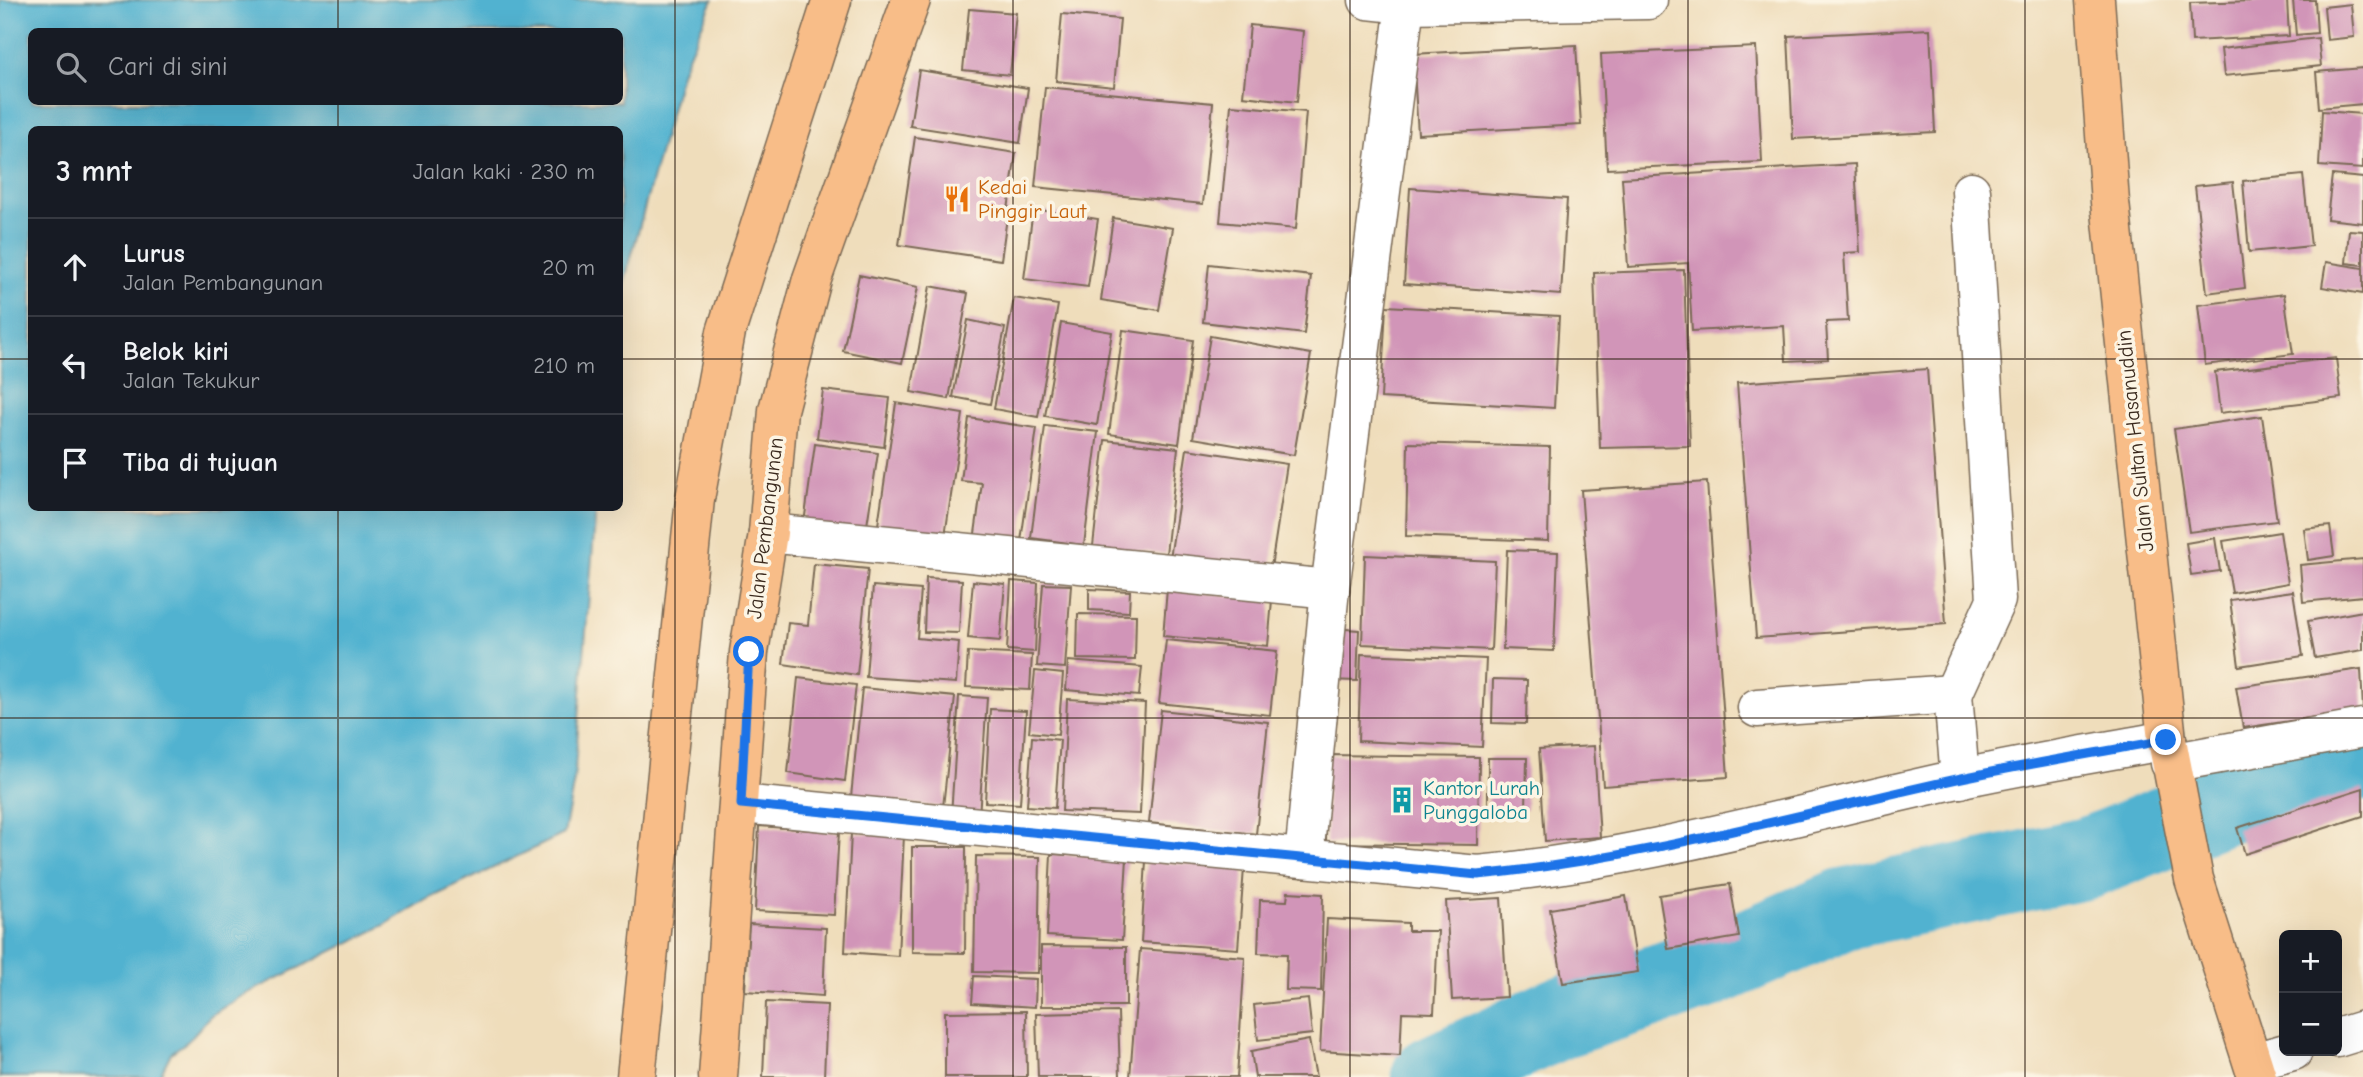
<!DOCTYPE html>
<html lang="id">
<head>
<meta charset="utf-8">
<style>
	body { margin:0; font-family:"Comic Neue",sans-serif; background:#20242c; color:#f1f3f6 }
	.controls { position:absolute; right:21px; bottom:21px; display:grid; overflow:hidden; border-radius:10px; box-shadow:0 7px 28px #0002 }
	.controls button { width:63px; height:63px; display:grid; place-items:center; padding:0; border:0; border-bottom:2px solid #363941; background:#171b24; color:#f1f3f6; font:35px sans-serif }
	.stop { position:absolute; width:21px; height:21px; margin:-16px; border:5px solid #1a73e8; border-radius:50%; background:#fff }
	.stop.end { background:#1a73e8; border-color:#fff; box-shadow:0 2px 7px #0008 }
	.list { margin:0; padding:0; list-style:none }
	h2 { display:flex; justify-content:space-between; align-items:center; height:91px; margin:0; padding:0 28px; font-size:30px }
	h2 small { font-size:23px; font-weight:400; color:#9ea1a6 }
	.list li { display:grid; grid-template-columns:46px 1fr auto; gap:21px; align-items:center; box-sizing:border-box; height:98px; padding:0 28px; border-top:2px solid #363941 }
	.list b { display:block; font-size:26px; white-space:nowrap }
	.list p { margin:0; font-size:23px; white-space:nowrap; color:#9ea1a6 }
	.list em { font-size:23px; font-style:normal; color:#9ea1a6 }
	.icon { flex:none; width:38px; height:38px; fill:none; stroke:currentColor; stroke-width:2; stroke-linecap:round; stroke-linejoin:round }
	.map { position:relative; flex:none; width:2363px; height:1077px; overflow:hidden }
	.search { position:absolute; background:#171b24; box-shadow:0 7px 28px #0002; left:28px; top:28px; width:595px; height:77px; display:flex; align-items:center; gap:18px; box-sizing:border-box; padding:0 24px; border-radius:10px; color:#9ea1a6; font-size:26px }
	.panel { position:absolute; background:#171b24; box-shadow:0 7px 28px #0002; left:28px; top:126px; width:595px; height:385px; border-radius:10px }
	.map>svg:first-child { display:block }
	.water { fill:#51b2d0; stroke:#466e77; stroke-width:2; fill-rule:evenodd }
	.lines { fill:none; stroke-linecap:round; stroke-linejoin:round }
	.river { stroke:#51b2d0; stroke-width:82 }
	.building { fill:#d195b8 }
	.minor-casing { stroke:#7a6955; stroke-width:41 }
	.major-casing { stroke:#7a6955; stroke-width:41 }
	.highway-casing { stroke:#7a6955; stroke-width:41 }
	.minor { stroke:#fff; stroke-width:38 }
	.major { stroke:#f8bd88; stroke-width:38 }
	.highway { stroke:#f8bd88; stroke-width:38 }
	.route { stroke:#1a73e8; stroke-width:9 }
	.grid { fill:none; stroke:#3b2a1e; stroke-width:2; stroke-opacity:0.55 }
	.labels { text-anchor:middle; stroke-width:7; stroke-linejoin:round; paint-order:stroke }
	.food-label { font-size:21px; fill:#c56008; stroke:#fcf5e5; text-anchor:start }
	.street-label { font-size:21px; fill:#3b2a1e; stroke:#fcf5e5 }
	.culture-label { font-size:21px; fill:#0d838f; stroke:#fcf5e5; text-anchor:start }
</style>
</head>
<body>
<div class="map">
<svg width="2363" height="1077" viewBox="0 0 2363 1077">
	<rect width="100%" height="100%" fill="#fcf5e5"/>
	<filter id="ink" filterUnits="userSpaceOnUse"><feTurbulence type="fractalNoise" baseFrequency=".0143" numOctaves="2"/><feDisplacementMap in="SourceGraphic" scale="14" xChannelSelector="R" yChannelSelector="G"/><feConvolveMatrix kernelMatrix="1 2 1 2 8 2 1 2 1" color-interpolation-filters="sRGB"/></filter>
	<filter id="wash" filterUnits="userSpaceOnUse"><feTurbulence type="fractalNoise" baseFrequency=".00686" numOctaves="4" result="noise"/><feDisplacementMap in="SourceGraphic" scale="28" xChannelSelector="R" yChannelSelector="G"/><feGaussianBlur stdDeviation="1.57" result="paint"/><feColorMatrix in="noise" values="0 0 0 0 0 0 0 0 0 0 0 0 0 0 0 0 0 1.4 0 .05"/><feComposite in="paint" operator="in"/></filter>
	<g filter="url(#wash)">
		<rect width="100%" height="100%" fill="#efddbb"/>
		<path class="water" d="M0,0H713L682,70L620,298V130H32V508H596L574,780L564,834L420,903L383,926L240,997L210,1016L188,1041L171,1053L159,1077H0ZM32,32H620V102H32Z"/>
		<g class="lines">
			<path class="river" d="M1432,1077L1559,1018L1708,968L1843,909L2088,858L2266,786L2363,759"/>
		</g>
		<g id="blocks">
			<g class="building">
				<path d="M2287,0L2289,36L2192,41L2190,3Z"/>
				<path d="M2293,0H2315L2317,33L2296,35Z"/>
				<path d="M2351,4L2354,37L2327,40L2324,7Z"/>
				<path d="M969,9L1016,13L1010,75L963,70Z"/>
				<path d="M1062,14L1120,19L1114,87L1056,81Z"/>
				<path d="M1250,25L1303,31L1297,102L1243,96Z"/>
				<path d="M1930,29L1935,132L1793,139L1788,36Z"/>
				<path d="M2318,38L2321,66L2224,76L2221,49Z"/>
				<path d="M1576,45L1581,125L1418,134L1413,54Z"/>
				<path d="M1756,47L1762,162L1607,169L1601,54Z"/>
				<path d="M2363,68V104L2319,108L2316,72Z"/>
				<path d="M919,70L1028,88L1020,143L910,126Z"/>
				<path d="M1045,87L1213,103L1203,204L1035,187Z"/>
				<path d="M1231,105L1306,112L1296,229L1220,222Z"/>
				<path d="M2322,111L2363,114V169L2319,166Z"/>
				<path d="M915,137L1016,153L1001,260L899,245Z"/>
				<path d="M1855,164L1860,252L1844,253L1848,321L1826,322L1828,359L1786,361L1784,326L1692,331L1688,263L1628,267L1622,178Z"/>
				<path d="M2303,175L2311,246L2249,252L2243,181Z"/>
				<path d="M2332,175L2363,178V223L2327,219Z"/>
				<path d="M2233,182L2245,288L2207,293L2195,186Z"/>
				<path d="M1410,188L1567,199L1561,295L1404,284Z"/>
				<path d="M1033,209L1098,219L1088,287L1024,279Z"/>
				<path d="M1113,218L1173,228L1159,310L1101,300Z"/>
				<path d="M2349,230L2363,231V265L2346,263Z"/>
				<path d="M2326,262L2363,268V294L2322,287Z"/>
				<path d="M1209,264L1311,276L1304,334L1203,322Z"/>
				<path d="M1684,270L1690,446L1600,448L1594,273Z"/>
				<path d="M859,275L918,287L902,363L843,351Z"/>
				<path d="M930,286L968,293L949,399L911,392Z"/>
				<path d="M2284,294L2293,354L2205,365L2198,305Z"/>
				<path d="M1014,298L1058,305L1038,417L994,409Z"/>
				<path d="M1386,306L1559,316L1554,408L1381,398Z"/>
				<path d="M968,320L1005,328L990,404L953,397Z"/>
				<path d="M1061,323L1112,332L1097,425L1045,416Z"/>
				<path d="M1123,330L1193,340L1179,444L1109,434Z"/>
				<path d="M1210,336L1311,354L1294,455L1193,438Z"/>
				<path d="M2336,358L2341,398L2220,413L2215,372Z"/>
				<path d="M1927,369L1946,624L1756,638L1737,383Z"/>
				<path d="M823,390L890,398L884,447L817,438Z"/>
				<path d="M896,403L963,414L945,536L878,525Z"/>
				<path d="M2262,416L2277,521L2189,532L2174,429Z"/>
				<path d="M969,418L1037,428L1020,548L974,541L982,483L961,481Z"/>
				<path d="M1045,426L1098,432L1084,545L1031,538Z"/>
				<path d="M1105,440L1178,448L1166,554L1093,546Z"/>
				<path d="M1408,443L1550,447L1548,541L1406,536Z"/>
				<path d="M815,444L878,453L866,532L804,523Z"/>
				<path d="M1187,449L1287,464L1270,574L1170,558Z"/>
				<path d="M1707,482L1728,777L1603,786L1581,490Z"/>
				<path d="M2330,526L2334,556L2308,560L2304,529Z"/>
				<path d="M2280,532L2288,583L2232,593L2223,541Z"/>
				<path d="M2215,538L2220,571L2191,575L2186,543Z"/>
				<path d="M1507,550L1558,552L1554,651L1503,649Z"/>
				<path d="M1365,555L1495,561L1491,650L1362,644Z"/>
				<path d="M2363,559V596L2303,602L2300,565Z"/>
				<path d="M814,564L868,569L857,675L783,664L788,623L808,625Z"/>
				<path d="M926,578L962,580L959,633L924,632Z"/>
				<path d="M973,581L1005,584L1000,641L968,638Z"/>
				<path d="M1011,581L1038,583L1035,652L1007,650Z"/>
				<path d="M1043,584L1071,585L1065,668L1037,666Z"/>
				<path d="M873,586L921,590L917,638L959,642L956,683L866,677Z"/>
				<path d="M1089,589L1130,591L1129,612L1089,610Z"/>
				<path d="M1167,589L1272,600L1268,646L1163,636Z"/>
				<path d="M2293,591L2303,656L2239,666L2230,600Z"/>
				<path d="M2363,611V650L2315,658L2308,621Z"/>
				<path d="M1078,614L1136,615L1135,660L1077,659Z"/>
				<path d="M1331,628L1359,630L1357,681L1329,680Z"/>
				<path d="M1166,640L1277,651L1270,715L1159,703Z"/>
				<path d="M968,652L1032,655L1030,690L966,687Z"/>
				<path d="M1361,654L1486,659L1482,747L1358,741Z"/>
				<path d="M1068,661L1142,667L1139,696L1066,690Z"/>
				<path d="M2361,669L2363,710L2243,728L2236,687Z"/>
				<path d="M1035,671L1063,674L1058,735L1029,732Z"/>
				<path d="M798,678L856,685L845,781L788,773Z"/>
				<path d="M1493,679L1527,680L1526,724L1492,723Z"/>
				<path d="M862,688L955,697L943,807L851,797Z"/>
				<path d="M959,696L987,698L979,817L951,815Z"/>
				<path d="M1067,699L1145,703L1140,814L1062,811Z"/>
				<path d="M990,709L1026,711L1020,804L985,802Z"/>
				<path d="M1161,710L1268,722L1256,834L1149,823Z"/>
				<path d="M1032,737L1060,740L1055,808L1027,806Z"/>
				<path d="M1594,746L1600,837L1545,841L1539,749Z"/>
				<path d="M1327,755L1479,757L1478,845L1326,843Z"/>
				<path d="M1488,758H1527L1526,810L1488,811Z"/>
				<path d="M2363,788V816L2245,854L2237,828Z"/>
				<path d="M759,826L839,832L834,915L755,911Z"/>
				<path d="M851,833L904,835L898,956L845,952Z"/>
				<path d="M912,847H966L965,953L912,952Z"/>
				<path d="M1051,854L1127,858L1122,940L1047,936Z"/>
				<path d="M976,856L1040,857L1038,973L974,972Z"/>
				<path d="M1146,861L1244,868L1238,949L1141,942Z"/>
				<path d="M1730,884L1739,937L1668,949L1659,895Z"/>
				<path d="M1288,892L1323,894L1321,991L1286,990L1287,954L1258,953L1260,900L1287,901Z"/>
				<path d="M1626,896L1638,972L1563,983L1550,909Z"/>
				<path d="M1501,898L1507,997L1452,1000L1446,901Z"/>
				<path d="M1327,919L1408,923V931H1438L1434,1013L1402,1012L1400,1056L1320,1051Z"/>
				<path d="M749,924L826,928L823,996L745,991Z"/>
				<path d="M1041,946L1126,947V1006H1041Z"/>
				<path d="M1140,949L1245,957L1237,1077H1130Z"/>
				<path d="M974,976L1036,979L1035,1007L972,1003Z"/>
				<path d="M1308,999L1312,1034L1258,1040L1254,1005Z"/>
				<path d="M766,1002L827,1005L824,1077H763Z"/>
				<path d="M1026,1011L1027,1077H945V1012Z"/>
				<path d="M1118,1012L1120,1077H1038L1036,1014Z"/>
				<path d="M1309,1040L1316,1077H1255L1251,1051Z"/>
			</g>
		</g>
	</g>
	<g filter="url(#ink)">
		<use href="#blocks" fill-opacity="0" stroke="#7a6955" stroke-width="2"/>
		<g class="lines">
			<g class="minor-casing">
				<g id="minor">
					<path d="M1368,0L1405,4L1648,0"/>
					<path d="M768,533L1330,589"/>
					<path d="M1953,694L1996,600L1971,191"/>
					<path d="M1757,708L1953,694L1960,779"/>
					<path d="M2170,763L2363,728"/>
					<path d="M741,804L1478,875C1641,859 1798,814 1958,779C2027,764 2097,753 2167,740"/>
					<path d="M1304,858L1330,589L1405,4"/>
					<path d="M2337,1038L2363,1030"/>
					<path d="M2253,1062L2293,1051"/>
				</g>
			</g>
			<g class="major-casing">
				<g id="major">
					<path d="M636,1077L695,499L726,332L832,0"/>
					<path d="M718,1077L749,652L768,533L778,410L812,279L911,0"/>
				</g>
			</g>
			<g class="highway-casing">
				<path id="highway" d="M2095,0L2110,202L2167,740L2194,879L2257,1077"/>
			</g>
			<use href="#minor" class="minor"/>
			<use href="#major" class="major"/>
			<use href="#highway" class="highway"/>
		</g>
	</g>
	<g class="lines" filter="url(#ink)">
		<path class="route" d="M749,652L741,804L1478,875C1641,859 1798,814 1957,779C2027,764 2097,753 2166,740"/>
	</g>
	<path class="grid" d="M338,0V32M675,0V1077M1013,0V1077M1350,0V1077M1688,0V1077M2025,0V1077M338,102V130M0,359H32M620,359H2363M338,508V1077M0,718H2363"/>
	<defs>
		<g id="restaurant-bare" transform="scale(2.1)"><path d="M-5-6h1v4h1v-4h1v4h1v-4h1v5L-1.5 .5V6h-2V.5L-5-1ZM5-6V6H3V1.5H1.5Q1.5-4 5-6Z" fill="#e8710a" stroke="#fcf5e5" stroke-width="2.5" paint-order="stroke"/></g>
		<g id="building-bare" transform="scale(2.1)"><path d="M-4-6H4V6H1V3H-1V6H-4ZM-2.5-4.3h1.7v1.8h-1.7ZM.8-4.3h1.7v1.8H.8ZM-2.5-1h1.7V.8h-1.7ZM.8-1h1.7V.8H.8Z" fill="#0f9aa8" stroke="#fcf5e5" stroke-width="2.5" paint-order="stroke"/></g>
	</defs>
	<g fill-rule="evenodd">
		<use href="#restaurant-bare" x="957" y="199"/>
		<use href="#building-bare" x="1402" y="800"/>
	</g>
	<g class="labels">
		<g class="food-label">
			<text x="978" y="194">Kedai<tspan x="978" dy="24">Pinggir Laut</tspan></text>
		</g>
		<g class="street-label">
			<text transform="translate(2135 441) rotate(-96)" y="7">Jalan Sultan Hasanuddin</text>
			<text transform="translate(765 528) rotate(-83)" y="7">Jalan Pembangunan</text>
		</g>
		<g class="culture-label">
			<text x="1423" y="795">Kantor Lurah<tspan x="1423" dy="24">Punggaloba</tspan></text>
		</g>
	</g>
</svg>
<div class="controls">
<button>+</button>
<button>−</button>
</div>
<div class="stop" style="left:749px;top:652px"></div>
<div class="stop end" style="left:2166px;top:740px"></div>
<div class="search"><svg class="icon" aria-label="search" viewBox="0 0 24 24"><circle cx="10" cy="10" r="6"/><path d="M15 15l6 6"/></svg>Cari di sini</div>
<section class="panel">
<h2>3 mnt<small>Jalan kaki · 230 m</small></h2>
<ul class="list">
<li><svg class="icon" aria-label="ahead" viewBox="0 0 24 24"><path d="M12 20V5M6 11l6-6 6 6"/></svg><div><b>Lurus</b><p>Jalan Pembangunan</p></div><em>20 m</em></li>
<li><svg class="icon" aria-label="left" viewBox="0 0 24 24"><path d="M17 20v-9H6M10 6l-5 5 5 5"/></svg><div><b>Belok kiri</b><p>Jalan Tekukur</p></div><em>210 m</em></li>
<li><svg class="icon" aria-label="arrive" viewBox="0 0 24 24"><path d="M6 21V4h12l-3 4 3 4H6"/></svg><div><b>Tiba di tujuan</b></div></li>
</ul>
</section>
</div>
</body>
</html>
